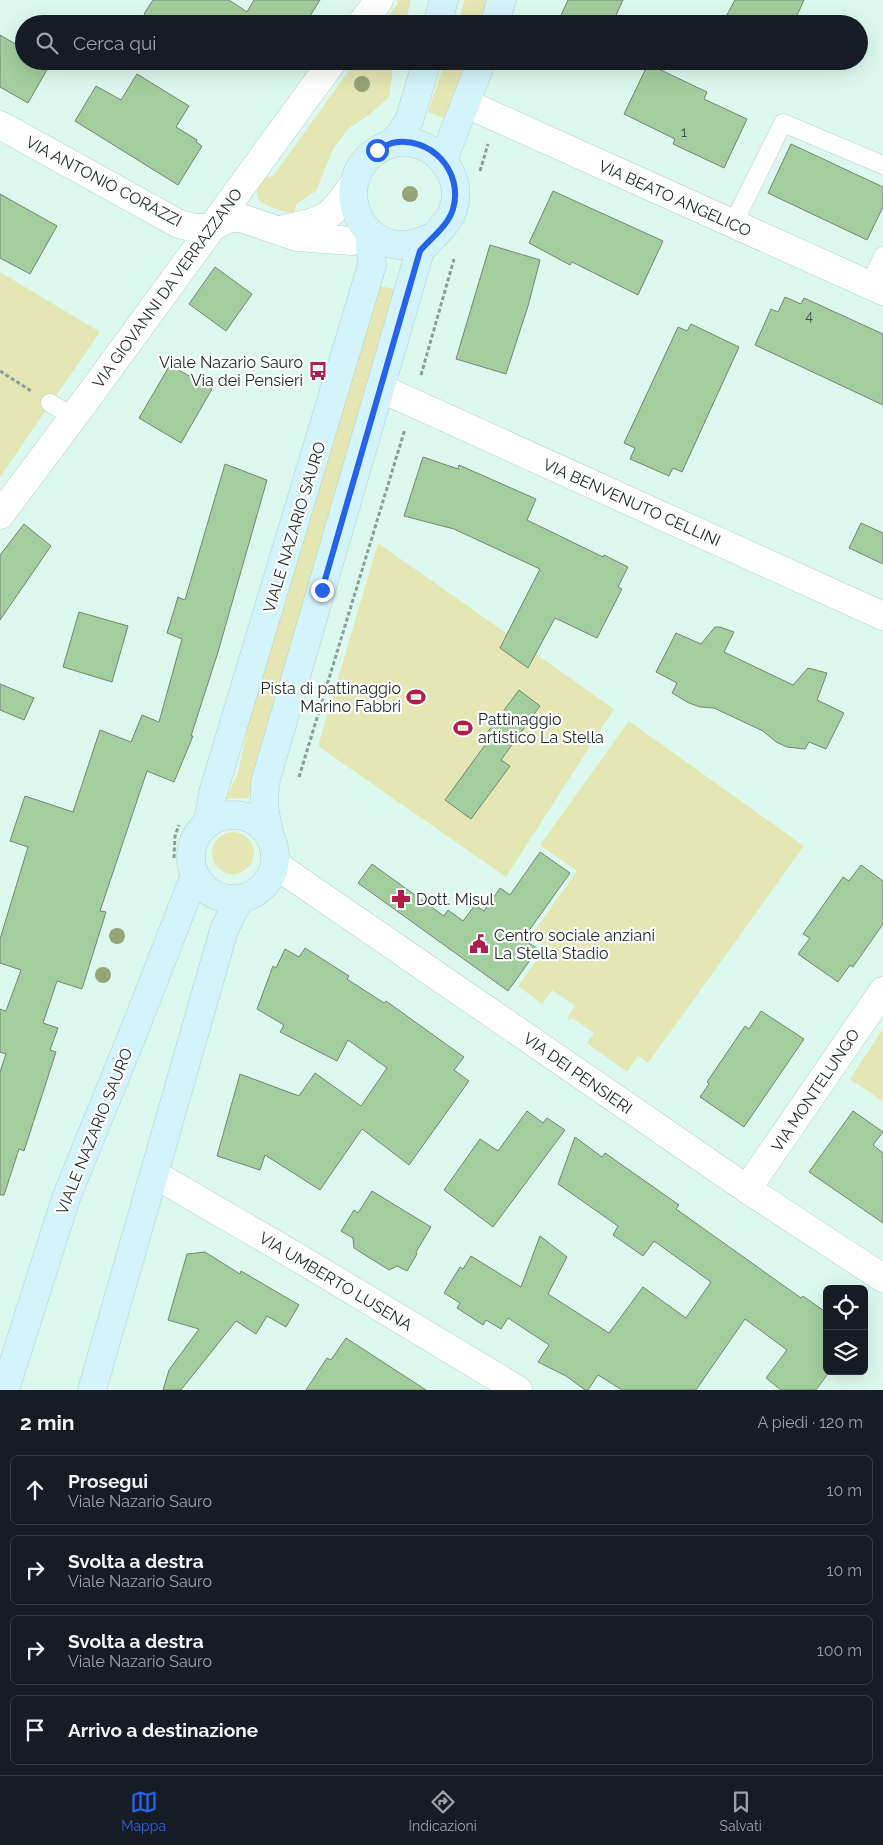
<!DOCTYPE html>
<html lang="it">
<head>
<meta charset="utf-8">
<style>
	body { margin:0; font-family:Raleway,sans-serif; background:#20242c; color:#f1f3f6 }
	.controls { position:absolute; right:15px; bottom:15px; display:grid; overflow:hidden; border-radius:8px; box-shadow:0 5px 20px #0002 }
	.controls button { width:45px; height:45px; display:grid; place-items:center; padding:0; border:0; border-bottom:1px solid #363941; background:#171b24; color:#f1f3f6; font:25px sans-serif }
	.stop { position:absolute; width:15px; height:15px; margin:-11px; border:4px solid #2563eb; border-radius:50%; background:#fff }
	.stop.end { background:#2563eb; border-color:#fff; box-shadow:0 1px 5px #0008 }
	.list { margin:0; padding:0; list-style:none }
	h2 { display:flex; justify-content:space-between; align-items:center; height:65px; margin:0; padding:0 20px; font-size:21px }
	h2 small { font-size:16px; font-weight:400; color:#9ea1a6 }
	.list li { display:grid; grid-template-columns:32px 1fr auto; gap:15px; align-items:center; box-sizing:border-box; height:70px; margin:0 10px 10px; padding:0 10px; border:1px solid #363941; border-radius:8px }
	.list b { display:block; font-size:19px; white-space:nowrap }
	.list p { margin:0; font-size:16px; white-space:nowrap; color:#9ea1a6 }
	.list em { font-size:16px; font-style:normal; color:#9ea1a6 }
	.icon { flex:none; width:28px; height:28px; fill:none; stroke:currentColor; stroke-width:2; stroke-linecap:round; stroke-linejoin:round }
	.map { position:relative; flex:none; width:883px; height:1390px; overflow:hidden }
	.search { position:absolute; background:#171b24; box-shadow:0 5px 20px #0002; left:15px; right:15px; top:15px; height:55px; display:flex; align-items:center; gap:12px; box-sizing:border-box; padding:0 18px; border-radius:28px; color:#9ea1a6; font-size:19px }
	.sheet { height:385px; background:#171b24 }
	nav { display:flex; justify-content:space-around; align-items:center; box-sizing:border-box; height:70px; border-top:1px solid #363941; background:#171b24; font-size:14px; color:#9ea1a6 }
	nav a { display:grid; justify-items:center; gap:2px }
	nav .on { color:#2563eb }
	.map>svg:first-child { display:block }
	.green { fill:#e4e6b3 }
	.building { fill:#a1ce9c; stroke:#768574 }
	.lines { fill:none; stroke-linecap:round; stroke-linejoin:round }
	.service-casing { stroke:#b5d0c8; stroke-width:19 }
	.minor-casing { stroke:#b5d0c8; stroke-width:29 }
	.secondary-casing { stroke:#b5d0c8; stroke-width:29 }
	.path { stroke:#899e98; stroke-width:3; stroke-dasharray:4 2.5; stroke-linecap:butt }
	.service { stroke:#fff; stroke-width:18 }
	.minor { stroke:#fff; stroke-width:28 }
	.secondary { stroke:#d3f4fa; stroke-width:28 }
	.tree { fill:#96a377 }
	.route { stroke:#2563eb; stroke-width:6 }
	.labels { text-anchor:middle; stroke-width:4.5; stroke-linejoin:round; paint-order:stroke }
	.number-label { font-size:14px; fill:#3c5041 }
	.street-label { font-size:16px; fill:#1b2623; stroke:#fff }
	.poi-label { font-size:16px; fill:#1b2623; stroke:#fff; text-anchor:start }
</style>
</head>
<body>
<div class="map">
<svg width="883" height="1390" viewBox="0 0 883 1390">
	<rect width="100%" height="100%" fill="#dcf9f0"/>
	<g class="green">
		<path d="M396,0H411L405,24H383L398,3Z"/>
		<path d="M465,0H489L481,24H457Z"/>
		<path d="M356,61H394L389,97L369,115L349,128L333,149L316,191L296,204L294,214C273,207 247,206 260,178L273,176Z"/>
		<path d="M445,61H469L450,121L428,112Z"/>
		<path d="M0,272L100,332L0,477Z"/>
		<path d="M379,286L399,290L317,561L248,798L226,799L238,773L253,703Z"/>
		<path d="M378,543L614,709L506,877L318,746Z"/>
		<path d="M629,721L804,846L648,1063L638,1056L627,1072L587,1043L594,1033L572,1018L570,1021L567,1018L575,1006L552,990L542,1004L518,986L545,948L530,937L577,871L540,845Z"/>
		<circle cx="233" cy="853" r="21"/>
		<path d="M883,1029V1101L850,1079Z"/>
	</g>
	<g class="building">
		<path d="M153,0H229L247,12L254,0H320L305,24H160L144,14Z"/>
		<path d="M568,0H623L612,24H557Z"/>
		<path d="M735,0H804L793,24H722Z"/>
		<path d="M0,35L24,49V61H52L28,103L0,87Z"/>
		<path d="M648,64L707,92L704,99L747,119L724,168L673,144L675,139L624,114Z"/>
		<path d="M137,74L189,106L176,127L197,140L196,142L202,146L178,185L75,121L96,86L121,100Z"/>
		<path d="M791,144L883,187V207L867,240L768,193Z"/>
		<path d="M553,191L663,241L638,295L572,262L570,265L529,243Z"/>
		<path d="M0,194L57,226L30,274L0,258Z"/>
		<path d="M490,245L540,260L528,306L506,374L456,359Z"/>
		<path d="M215,267L252,294L226,331L189,304Z"/>
		<path d="M785,297L801,304L804,298L883,334V405L755,345L771,309L778,312Z"/>
		<path d="M691,324L739,347L682,472L673,468L669,476L630,459L635,448L624,443L678,327L687,331Z"/>
		<path d="M170,365L212,389L181,443L139,418Z"/>
		<path d="M423,457L458,469L459,465L536,499L527,520L603,557L604,555L628,567L618,587L622,589L597,638L555,618L528,668L500,648L540,569L454,529L404,516Z"/>
		<path d="M225,464L267,480L218,652L191,736H193L174,782L147,771L100,911L106,912L82,989L57,981L43,1023L58,1028L50,1050L56,1052L24,1151L19,1149L4,1195H0V1072L6,1054L0,1052V1009L6,1011L21,970L0,963V939L28,847L10,841L25,796L73,812L100,730L131,742L142,715L159,722L182,639L167,633L178,597L185,600Z"/>
		<path d="M861,523L883,533V564L849,548Z"/>
		<path d="M24,524L51,546L0,620V555Z"/>
		<path d="M79,612L128,626L112,682L63,667Z"/>
		<path d="M715,627H720L734,632L724,652L793,685L808,668L827,673L817,700L844,713L826,749L809,742L805,749L787,747L776,742L763,731L714,708L700,707L689,703L672,693L677,683L656,672L676,633L701,644Z"/>
		<path d="M0,684L34,698L24,720L0,710Z"/>
		<path d="M519,690L540,706L501,760L510,766L471,819L445,800L488,741L484,737Z"/>
		<path d="M540,852L570,873L523,939L538,949L508,991L358,883L372,864L444,916L448,910L463,921L475,905L484,911L500,888L510,895Z"/>
		<path d="M861,865L883,881V924L853,967L850,965L838,982L798,954L810,938L803,934L843,877L849,881Z"/>
		<path d="M305,948L349,976L347,979L384,1003L386,1001L464,1057L454,1070L469,1081L409,1165L362,1129L320,1190L265,1155L260,1170L217,1156L240,1074L299,1096L315,1073L361,1106L387,1068L348,1040L337,1061L280,1032L284,1025L257,1009L273,966L276,968L285,949L299,957Z"/>
		<path d="M761,1011L804,1039L744,1127L700,1097L709,1084L707,1082L745,1026L749,1029Z"/>
		<path d="M527,1111L543,1123L547,1118L565,1130L493,1227L444,1190L480,1139L498,1151Z"/>
		<path d="M853,1111L883,1132L873,1145L883,1153V1223L809,1172Z"/>
		<path d="M575,1137L602,1157L605,1153L679,1205L676,1209L801,1298L803,1296L827,1313V1375L816,1390H781L766,1378L787,1350L745,1319L696,1390H622L598,1375L588,1390H585L566,1376L538,1362L549,1345L508,1318L501,1329L486,1320L483,1325L457,1308L460,1303L444,1293L460,1267L463,1269L471,1256L521,1287L540,1236L567,1257L548,1294L609,1333L643,1287L686,1318L711,1282L654,1241L643,1256L613,1235L618,1226L558,1184Z"/>
		<path d="M372,1191L431,1227L416,1252L417,1254L407,1271L397,1266L389,1270L354,1248L353,1238L341,1231L354,1210L358,1213Z"/>
		<path d="M205,1252L240,1274L241,1271L299,1305L286,1327L267,1316L256,1334L236,1321L181,1390H163L169,1370L199,1329L168,1320L187,1254Z"/>
		<path d="M346,1338L426,1390H306L327,1358L331,1360Z"/>
	</g>
	<g class="lines">
		<g class="service-casing">
			<g id="service">
				<path d="M733,224L783,123L883,165"/>
				<path d="M870,285L883,256"/>
				<path d="M50,403L74,417"/>
			</g>
		</g>
		<g class="minor-casing">
			<g id="minor">
				<path d="M361,24L379,0"/>
				<path d="M467,104L883,291"/>
				<path d="M0,125L179,224L195,228H211L229,218H241L297,237L352,241L369,232"/>
				<path d="M287,228C326,221 330,218 353,185"/>
				<path d="M380,388L883,616"/>
				<path d="M0,515C114,365 222,212 333,61"/>
				<path d="M276,865L747,1189L883,1278"/>
				<path d="M154,1174L302,1260L518,1390"/>
				<path d="M747,1189L883,991"/>
			</g>
		</g>
		<g class="secondary-casing">
			<g id="secondary">
				<path d="M437,24L444,0"/>
				<path d="M494,24L502,0"/>
				<path d="M391,144L402,132L410,118L427,61"/>
				<path d="M443,160L482,61"/>
				<circle cx="233" cy="857" r="42"/>
				<path d="M208,822L213,793L372,265L369,232"/>
				<path d="M270,836L264,808L265,783L420,251C431,238 447,226 453,210C464,178 439,145 407,142C394,141 382,146 372,154C337,182 354,241 399,245C410,246 421,242 432,237"/>
				<path d="M5,1390L66,1198L134,1031L195,875"/>
				<path d="M92,1390L224,930L234,909L242,898"/>
			</g>
		</g>
		<g class="path">
			<path d="M480,171L488,144"/>
			<path d="M0,371L31,391"/>
			<path d="M421,375L454,259"/>
			<path d="M299,777L405,429"/>
			<path d="M174,858L175,836L179,825"/>
		</g>
		<use href="#service" class="service"/>
		<use href="#minor" class="minor"/>
		<use href="#secondary" class="secondary"/>
	</g>
	<g class="tree">
		<circle cx="362" cy="84" r="8"/>
		<circle cx="410" cy="194" r="8"/>
		<circle cx="117" cy="936" r="8"/>
		<circle cx="103" cy="975" r="8"/>
	</g>
	<g class="lines">
		<path class="route" d="M322,590L420,251C431,238 448,226 453,209C464,171 430,135 392,143C387,145 382,147 377,150"/>
	</g>
	<defs>
		<g id="bus-bare" transform="scale(1.5)"><path d="M-5-6H5V4H4V6H2V4H-2V6H-4V4H-5ZM-3.5-4V0h7V-4ZM-3.5 1.2v1.5H-2V1.2ZM2 1.2v1.5H3.5V1.2Z" fill="#b01e4c" stroke="#fff" stroke-width="2.5" paint-order="stroke"/></g>
		<g id="stadium-bare" transform="scale(1.5)"><path d="M0-5a6.5 5 0 1 0 0 10a6.5 5 0 1 0 0-10ZM-3.5-1.8h7v3.6h-7Z" fill="#b01e4c" stroke="#fff" stroke-width="2.5" paint-order="stroke"/></g>
		<g id="pharmacy-bare" transform="scale(1.5)"><path d="M-2-6h4v4h4v4h-4v4h-4v-4h-4v-4h4Z" fill="#b01e4c" stroke="#fff" stroke-width="2.5" paint-order="stroke"/></g>
		<g id="civic-bare" transform="scale(1.5)"><path d="M-.6-6.5H3V-4.5H.6V-3L4-1V1h2V6H-6V1h2V-1L-.6-3ZM-1.2 2.5V6h2.4V2.5Z" fill="#b01e4c" stroke="#fff" stroke-width="2.5" paint-order="stroke"/></g>
	</defs>
	<g fill-rule="evenodd">
		<use href="#bus-bare" x="318" y="371"/>
		<use href="#stadium-bare" x="416" y="697"/>
		<use href="#stadium-bare" x="463" y="728"/>
		<use href="#pharmacy-bare" x="401" y="899"/>
		<use href="#civic-bare" x="479" y="944"/>
	</g>
	<g class="labels">
		<g class="number-label">
			<text x="684" y="137">1</text>
			<text x="809" y="321">4</text>
		</g>
		<g class="street-label">
			<text transform="translate(104 181) rotate(28)" y="6">VIA ANTONIO CORAZZI</text>
			<text transform="translate(675 198) rotate(24)" y="6">VIA BEATO ANGELICO</text>
			<text transform="translate(167 288) rotate(-54)" y="6">VIA GIOVANNI DA VERRAZZANO</text>
			<text transform="translate(632 502) rotate(24)" y="6">VIA BENVENUTO CELLINI</text>
			<text transform="translate(294 527) rotate(-73)" y="6">VIALE NAZARIO SAURO</text>
			<text transform="translate(578 1073) rotate(35)" y="6">VIA DEI PENSIERI</text>
			<text transform="translate(815 1090) rotate(-56)" y="6">VIA MONTELUNGO</text>
			<text transform="translate(94 1131) rotate(-68)" y="6">VIALE NAZARIO SAURO</text>
			<text transform="translate(336 1281) rotate(31)" y="6">VIA UMBERTO LUSENA</text>
		</g>
		<g class="poi-label">
			<text x="303" y="368" text-anchor="end">Viale Nazario Sauro<tspan x="303" dy="18">Via dei Pensieri</tspan></text>
			<text x="401" y="694" text-anchor="end">Pista di pattinaggio<tspan x="401" dy="18">Marino Fabbri</tspan></text>
			<text x="478" y="725">Pattinaggio<tspan x="478" dy="18">artistico La Stella</tspan></text>
			<text x="416" y="905">Dott. Misul</text>
			<text x="494" y="941">Centro sociale anziani<tspan x="494" dy="18">La Stella Stadio</tspan></text>
		</g>
	</g>
</svg>
<div class="controls">
<button><svg class="icon" aria-label="locate" viewBox="0 0 24 24"><circle cx="12" cy="12" r="6"/><path d="M12 2v4M12 18v4M2 12h4M18 12h4"/></svg></button>
<button><svg class="icon" aria-label="layers" viewBox="0 0 24 24"><path d="M12 4l9 5-9 5-9-5zM3 14l9 5 9-5"/></svg></button>
</div>
<div class="stop" style="left:377px;top:150px"></div>
<div class="stop end" style="left:322px;top:590px"></div>
<div class="search"><svg class="icon" aria-label="search" viewBox="0 0 24 24"><circle cx="10" cy="10" r="6"/><path d="M15 15l6 6"/></svg>Cerca qui</div>
</div>
<section class="sheet">
<h2>2 min<small>A piedi · 120 m</small></h2>
<ul class="list">
<li><svg class="icon" aria-label="ahead" viewBox="0 0 24 24"><path d="M12 20V5M6 11l6-6 6 6"/></svg><div><b>Prosegui</b><p>Viale Nazario Sauro</p></div><em>10 m</em></li>
<li><svg class="icon" aria-label="right" viewBox="0 0 24 24"><path d="M7 20v-9h11M14 6l5 5-5 5"/></svg><div><b>Svolta a destra</b><p>Viale Nazario Sauro</p></div><em>10 m</em></li>
<li><svg class="icon" aria-label="right" viewBox="0 0 24 24"><path d="M7 20v-9h11M14 6l5 5-5 5"/></svg><div><b>Svolta a destra</b><p>Viale Nazario Sauro</p></div><em>100 m</em></li>
<li><svg class="icon" aria-label="arrive" viewBox="0 0 24 24"><path d="M6 21V4h12l-3 4 3 4H6"/></svg><div><b>Arrivo a destinazione</b></div></li>
</ul>
</section>
<nav>
<a class="on"><svg class="icon" aria-label="map" viewBox="0 0 24 24"><path d="M3 6l6-2 6 2 6-2v14l-6 2-6-2-6 2zM9 4v14M15 6v14"/></svg>Mappa</a>
<a><svg class="icon" aria-label="directions" viewBox="0 0 24 24"><path d="M12 3l9 9-9 9-9-9zM9 14v-3h6M13 9l2 2-2 2"/></svg>Indicazioni</a>
<a><svg class="icon" aria-label="saved" viewBox="0 0 24 24"><path d="M7 4h10v16l-5-4-5 4z"/></svg>Salvati</a>
</nav>
</body>
</html>
